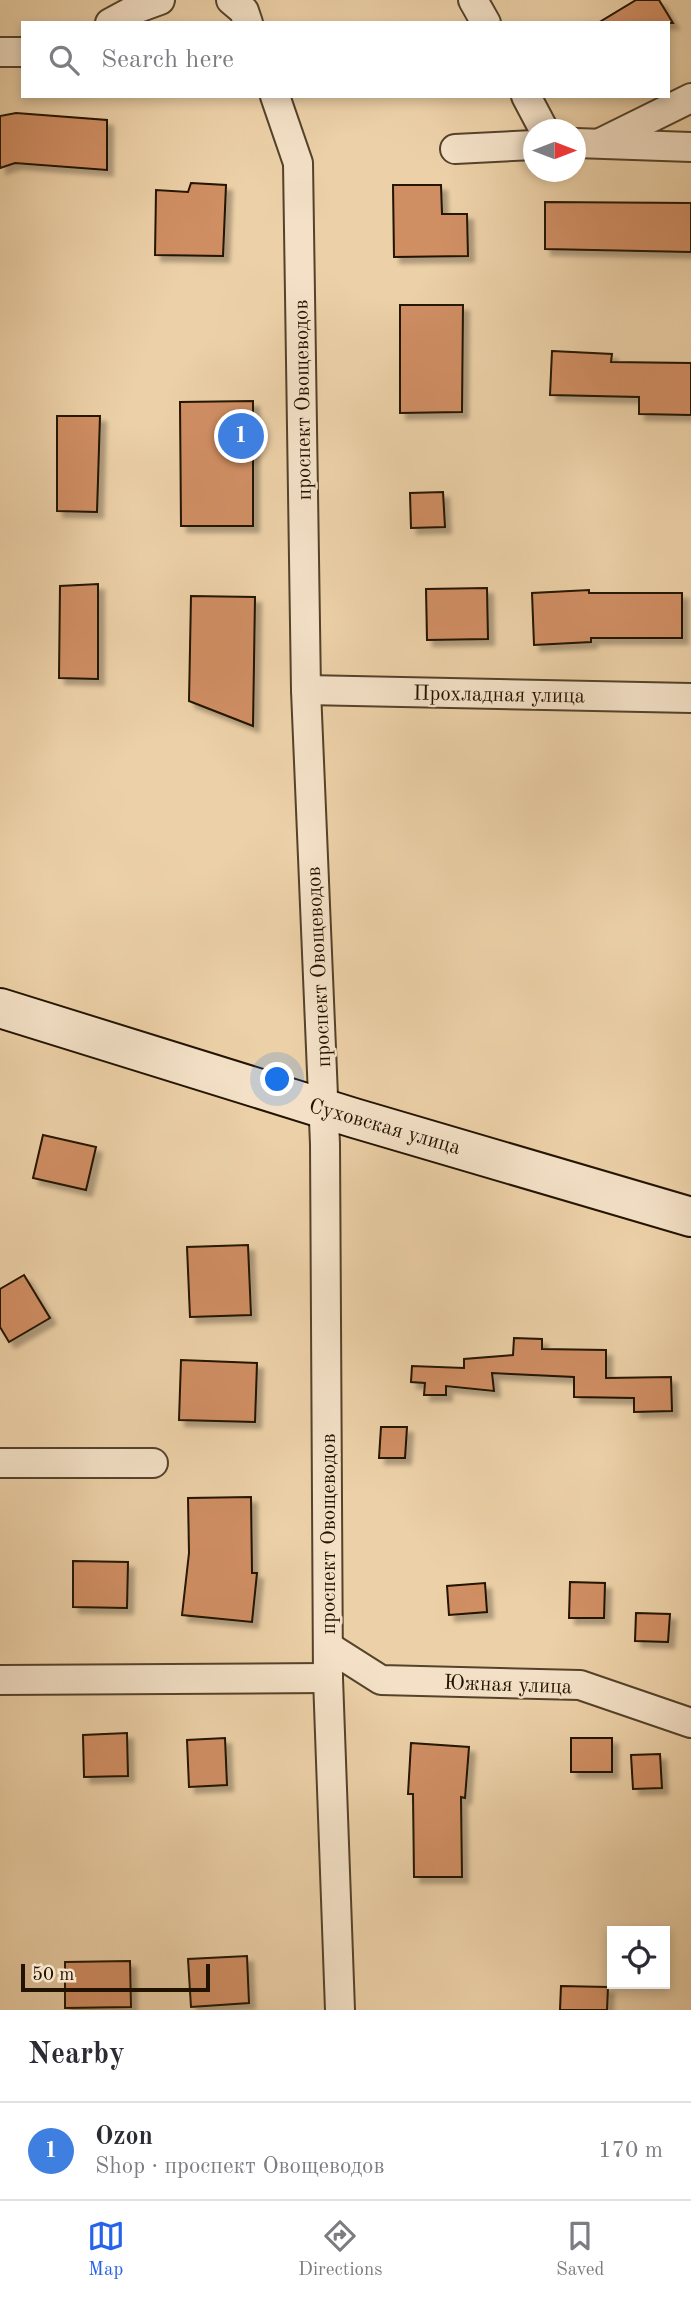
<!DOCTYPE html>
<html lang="en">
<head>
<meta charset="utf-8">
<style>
	body { margin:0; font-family:"Old Standard TT",serif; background:#f7f7f7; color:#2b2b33 }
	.controls { position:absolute; right:21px; bottom:21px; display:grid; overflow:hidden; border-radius:0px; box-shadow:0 4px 10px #0003 }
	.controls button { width:63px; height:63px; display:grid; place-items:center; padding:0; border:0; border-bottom:2px solid #e1e1e2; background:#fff; color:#2b2b33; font:35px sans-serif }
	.compass { position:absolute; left:523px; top:119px; width:63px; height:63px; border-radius:50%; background:#fff; box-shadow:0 4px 10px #0003; rotate:90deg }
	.scale { position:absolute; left:21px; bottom:18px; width:189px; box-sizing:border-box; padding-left:7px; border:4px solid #221300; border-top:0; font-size:19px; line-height:24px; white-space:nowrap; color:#221300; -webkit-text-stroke:5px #f3e0c6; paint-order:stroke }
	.you { position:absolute; left:278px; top:1080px; width:24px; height:24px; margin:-18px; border:5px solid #fff; border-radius:50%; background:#1a73e8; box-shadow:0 0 0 10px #1a73e833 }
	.badge { display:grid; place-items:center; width:46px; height:46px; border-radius:50%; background:#2563eb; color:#fff; font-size:23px; font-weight:700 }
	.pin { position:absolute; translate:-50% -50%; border:4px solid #fff; box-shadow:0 2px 7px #0006 }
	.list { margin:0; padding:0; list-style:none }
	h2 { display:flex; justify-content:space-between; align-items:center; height:91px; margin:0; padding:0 28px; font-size:30px }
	h2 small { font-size:23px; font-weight:400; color:#7c7c81 }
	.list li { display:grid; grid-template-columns:46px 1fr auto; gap:21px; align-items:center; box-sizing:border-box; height:98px; padding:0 28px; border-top:2px solid #e1e1e2 }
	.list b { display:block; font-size:26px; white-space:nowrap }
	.list p { margin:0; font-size:23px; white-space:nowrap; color:#7c7c81 }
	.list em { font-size:23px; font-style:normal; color:#7c7c81 }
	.icon { flex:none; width:38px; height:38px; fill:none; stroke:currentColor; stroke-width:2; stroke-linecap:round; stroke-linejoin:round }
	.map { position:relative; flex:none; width:691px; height:2010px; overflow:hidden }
	.search { position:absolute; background:#fff; box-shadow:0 4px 10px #0003; left:21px; right:21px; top:21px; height:77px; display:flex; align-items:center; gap:18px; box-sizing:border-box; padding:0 24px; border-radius:0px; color:#7c7c81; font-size:26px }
	.sheet { height:189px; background:#fff }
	nav { display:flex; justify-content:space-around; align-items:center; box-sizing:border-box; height:98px; border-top:2px solid #e1e1e2; background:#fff; font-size:19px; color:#7c7c81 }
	nav a { display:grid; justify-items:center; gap:4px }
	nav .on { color:#2563eb }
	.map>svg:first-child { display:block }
	.building { fill:#d08e63; stroke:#221300; stroke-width:2; filter:url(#shadow) }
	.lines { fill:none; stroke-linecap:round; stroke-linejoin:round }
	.street-casing { stroke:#54422a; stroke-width:32 }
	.secondary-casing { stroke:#221300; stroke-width:42 }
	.street { stroke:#f3e0c6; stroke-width:28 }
	.secondary { stroke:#f3e0c6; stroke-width:38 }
	.labels { text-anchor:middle; stroke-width:5; stroke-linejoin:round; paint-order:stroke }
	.street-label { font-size:21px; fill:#221300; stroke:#f3e0c6 }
</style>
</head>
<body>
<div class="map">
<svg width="691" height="2010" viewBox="0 0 691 2010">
	<defs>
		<filter id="shadow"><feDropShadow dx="6" dy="6" stdDeviation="2" flood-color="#0004"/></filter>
	</defs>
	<rect width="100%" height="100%" fill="#ecd0a7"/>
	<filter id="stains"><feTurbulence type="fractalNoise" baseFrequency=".00286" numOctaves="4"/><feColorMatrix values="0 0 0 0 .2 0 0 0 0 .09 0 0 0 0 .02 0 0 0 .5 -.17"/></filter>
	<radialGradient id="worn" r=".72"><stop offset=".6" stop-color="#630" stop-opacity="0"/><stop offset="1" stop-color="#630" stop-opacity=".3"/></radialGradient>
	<g class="building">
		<path d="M636,0H659L673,23H598Z"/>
		<path d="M16,113L107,120V170L15,163L0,168V116Z"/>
		<path d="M191,183L226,185L223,256L155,255L156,190L188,192Z"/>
		<path d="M393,185H441L442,214H467L468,256L394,257Z"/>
		<path d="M545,202L691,203V252L545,249Z"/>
		<path d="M400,305H463L462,412L400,413Z"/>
		<path d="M552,351L612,354L611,362L691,363V415L639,414V397L550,395Z"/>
		<path d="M253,401V526H181L180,402Z"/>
		<path d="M57,416H100L97,512L57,511Z"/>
		<path d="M443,492L445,527L411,528L410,493Z"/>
		<path d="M98,584V679L59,678L60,586Z"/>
		<path d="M487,588L488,639L427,640L426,589Z"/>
		<path d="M589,590V593H682V638H591V642L534,645L532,593Z"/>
		<path d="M191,596L255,597L253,726L189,701Z"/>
		<path d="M43,1135L96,1147L86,1190L33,1178Z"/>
		<path d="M248,1245L251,1315L190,1317L187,1247Z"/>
		<path d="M24,1275L50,1318L9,1342L0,1327V1289Z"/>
		<path d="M514,1338L542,1339V1349L606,1350V1378L671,1377L672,1411L634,1412V1398L574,1397V1377L492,1373L494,1391L446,1386V1395H424L425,1383L411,1382L412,1366L464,1368V1359L513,1355Z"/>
		<path d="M181,1360L257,1363L255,1422L179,1420Z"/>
		<path d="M381,1427H407L405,1458H379Z"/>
		<path d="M251,1497L252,1573H257L252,1622L182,1615L189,1553L188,1498Z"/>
		<path d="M73,1561L128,1562L127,1608L73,1607Z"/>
		<path d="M570,1582L605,1583L604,1618H569Z"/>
		<path d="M485,1583L487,1612L449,1615L447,1586Z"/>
		<path d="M636,1613L670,1614L668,1642L635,1641Z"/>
		<path d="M127,1733L128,1776L84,1777L83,1735Z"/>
		<path d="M225,1738L227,1785L189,1787L187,1740Z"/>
		<rect x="571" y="1738" width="41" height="34"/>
		<path d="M411,1743L469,1747L465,1798L461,1797L462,1877H414L413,1794H408Z"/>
		<path d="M660,1754L662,1788L633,1789L631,1755Z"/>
		<path d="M247,1956L249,2003L191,2007L188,1959Z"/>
		<path d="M130,1961L131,2007L65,2008V1962Z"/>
		<path d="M561,1986L608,1987L607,2010H560Z"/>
	</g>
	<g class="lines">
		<g class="street-casing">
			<g id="street">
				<path d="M231,0L244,11L248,23"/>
				<path d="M473,0L486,23"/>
				<path d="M110,23L138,8L160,0"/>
				<path d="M0,52H23"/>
				<path d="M275,96L298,163L306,690L325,1144L328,1678L340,2010"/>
				<path d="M526,96L544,130"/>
				<path d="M602,142L691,98"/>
				<path d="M576,143L691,147"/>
				<path d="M455,149L534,145"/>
				<path d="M306,690L691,698"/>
				<path d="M0,1463H153"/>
				<path d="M329,1647L381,1680L580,1685L691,1723"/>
				<path d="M0,1680L328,1678"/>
			</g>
		</g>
		<g class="secondary-casing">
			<path id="secondary" d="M0,1008L354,1118L691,1217"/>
		</g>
		<use href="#street" class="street"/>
		<use href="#secondary" class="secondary"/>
	</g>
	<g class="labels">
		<g class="street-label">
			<text transform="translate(302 400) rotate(-91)" y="7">проспект Овощеводов</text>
			<text transform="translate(499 694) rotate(1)" y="7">Прохладная улица</text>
			<text transform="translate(318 967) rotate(-93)" y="7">проспект Овощеводов</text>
			<text transform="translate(385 1126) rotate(16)" y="7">Суховская улица</text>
			<text transform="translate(328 1534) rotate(-90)" y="7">проспект Овощеводов</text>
			<text transform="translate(508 1684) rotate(2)" y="7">Южная улица</text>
		</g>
	</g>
	<rect width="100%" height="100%" filter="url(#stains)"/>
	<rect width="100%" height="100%" fill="url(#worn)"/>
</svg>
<div class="controls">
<button><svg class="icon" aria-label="locate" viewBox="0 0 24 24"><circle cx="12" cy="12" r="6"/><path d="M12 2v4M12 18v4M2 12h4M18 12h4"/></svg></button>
</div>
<svg class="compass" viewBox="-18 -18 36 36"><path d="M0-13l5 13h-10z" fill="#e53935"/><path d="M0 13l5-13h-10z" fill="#7c7c81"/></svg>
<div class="scale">50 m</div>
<div class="you"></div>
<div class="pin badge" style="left:241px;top:436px;background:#3f7fe0">1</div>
<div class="search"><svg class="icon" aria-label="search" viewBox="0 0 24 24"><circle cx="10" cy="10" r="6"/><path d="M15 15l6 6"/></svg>Search here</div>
</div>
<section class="sheet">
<h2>Nearby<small></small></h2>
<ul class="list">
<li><span class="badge" style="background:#3f7fe0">1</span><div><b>Ozon</b><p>Shop · проспект Овощеводов</p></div><em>170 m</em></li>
</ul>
</section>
<nav>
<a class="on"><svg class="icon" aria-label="map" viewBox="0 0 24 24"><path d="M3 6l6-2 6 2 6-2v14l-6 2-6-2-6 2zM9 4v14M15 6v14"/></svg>Map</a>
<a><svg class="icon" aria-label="directions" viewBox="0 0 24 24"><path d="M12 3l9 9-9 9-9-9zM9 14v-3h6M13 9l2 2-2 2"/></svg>Directions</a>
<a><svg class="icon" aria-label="saved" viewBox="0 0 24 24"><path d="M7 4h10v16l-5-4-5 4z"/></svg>Saved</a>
</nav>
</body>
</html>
